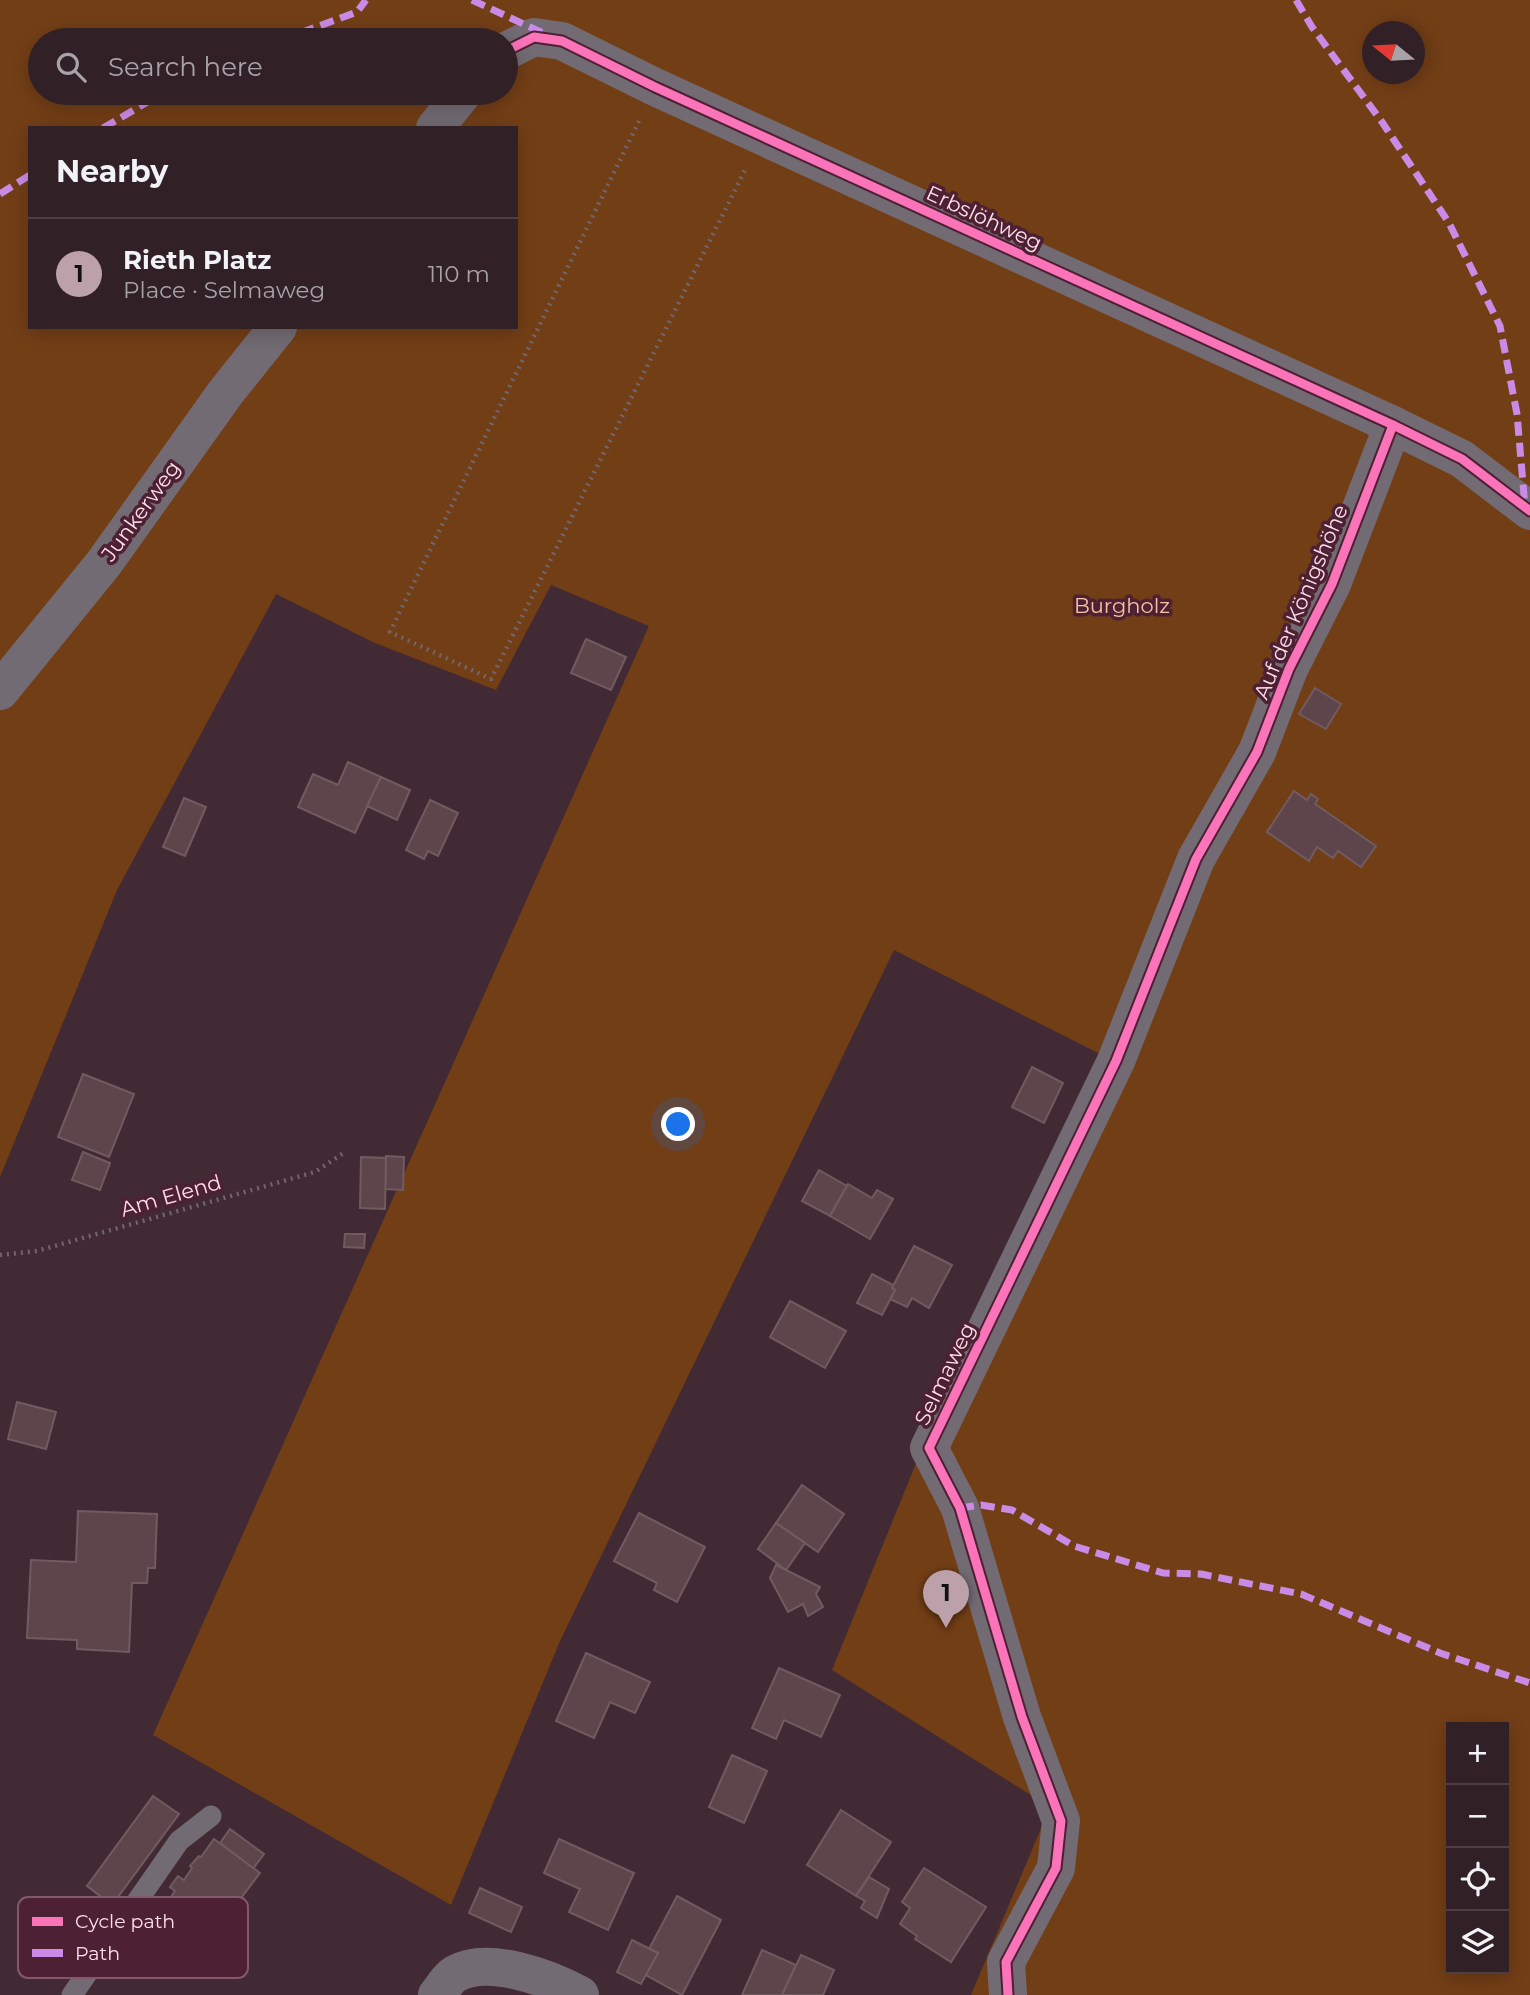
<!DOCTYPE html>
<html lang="en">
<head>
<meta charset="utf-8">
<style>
	body { margin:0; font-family:Montserrat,sans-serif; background:#3d2d33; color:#f1f3f6 }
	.controls { position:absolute; right:21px; bottom:21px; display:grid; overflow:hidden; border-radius:0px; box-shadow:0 4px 18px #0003 }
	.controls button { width:63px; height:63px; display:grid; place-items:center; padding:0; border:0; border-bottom:2px solid #4d3e44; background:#322027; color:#f1f3f6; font:35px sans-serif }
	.compass { position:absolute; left:1362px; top:21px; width:63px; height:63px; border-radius:50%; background:#322027; box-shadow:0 4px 18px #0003; rotate:288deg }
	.you { position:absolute; left:679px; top:1125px; width:24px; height:24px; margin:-18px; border:5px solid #fff; border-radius:50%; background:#1a73e8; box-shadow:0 0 0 10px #1a73e833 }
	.badge { display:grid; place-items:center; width:46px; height:46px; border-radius:50%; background:#bca0aa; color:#111; font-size:23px; font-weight:700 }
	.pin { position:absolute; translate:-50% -58px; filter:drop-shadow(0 2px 4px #0008) }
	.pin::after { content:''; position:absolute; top:37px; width:24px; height:21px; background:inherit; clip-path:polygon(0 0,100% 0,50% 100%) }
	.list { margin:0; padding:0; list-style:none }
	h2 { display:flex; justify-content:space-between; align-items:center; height:91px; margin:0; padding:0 28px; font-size:30px }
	h2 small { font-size:23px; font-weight:400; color:#a8a3a7 }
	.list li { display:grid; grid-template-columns:46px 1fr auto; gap:21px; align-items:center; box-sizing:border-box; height:112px; padding:0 28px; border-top:2px solid #4d3e44 }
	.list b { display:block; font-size:26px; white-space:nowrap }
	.list p { margin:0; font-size:23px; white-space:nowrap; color:#a8a3a7 }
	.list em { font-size:23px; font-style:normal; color:#a8a3a7 }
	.icon { flex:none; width:38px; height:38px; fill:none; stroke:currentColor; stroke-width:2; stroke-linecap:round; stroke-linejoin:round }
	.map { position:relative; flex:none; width:1530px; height:1995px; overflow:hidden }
	.search { position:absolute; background:#322027; box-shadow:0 4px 18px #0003; left:28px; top:28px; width:490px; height:77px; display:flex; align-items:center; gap:18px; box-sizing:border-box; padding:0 24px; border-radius:38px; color:#a8a3a7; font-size:26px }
	.panel { position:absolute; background:#322027; box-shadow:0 4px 18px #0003; left:28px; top:126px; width:490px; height:203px; border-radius:0px }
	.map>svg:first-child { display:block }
	.green { fill:#723e16; fill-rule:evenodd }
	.building { fill:#5e454c; stroke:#715b60; stroke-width:2 }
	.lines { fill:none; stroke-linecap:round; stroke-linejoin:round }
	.path { stroke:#71666d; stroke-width:4.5; stroke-dasharray:2 5; stroke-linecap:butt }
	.service { stroke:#736b73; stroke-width:21 }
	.minor { stroke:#736b73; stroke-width:38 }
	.quiet { stroke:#ca8be6; stroke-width:7; stroke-dasharray:14 7; stroke-linecap:butt }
	.cycleway-casing { stroke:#4d2033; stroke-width:13 }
	.cycleway { stroke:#fb73b8; stroke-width:9 }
	.labels { text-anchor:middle; stroke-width:7; stroke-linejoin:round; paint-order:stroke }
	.street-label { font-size:21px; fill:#fddfe9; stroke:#4d2033 }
	.park-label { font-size:21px; fill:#f7c29f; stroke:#4d2033 }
	.key { fill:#4d2033; stroke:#82596a; stroke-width:2 }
	.key-label { font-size:19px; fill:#fddfe9 }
</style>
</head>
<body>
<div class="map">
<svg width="1530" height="1995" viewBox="0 0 1530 1995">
	<rect width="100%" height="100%" fill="#422a34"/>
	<path class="green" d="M0,0H1530V1995H971L1050,1807L832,1670L921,1451L1110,1059L894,950L560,1641L451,1905L153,1735L649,626L551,585L496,690L375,643L276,594L117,890L0,1177ZM1372,32H1414V74H1372ZM40,40H506V93H40ZM30,128H516V327H30ZM1451,1727H1504V1969H1451Z"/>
	<g class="building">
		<path d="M586,639L626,657L611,690L571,673Z"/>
		<path d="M1315,688L1341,704L1326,729L1299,714Z"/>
		<path d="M348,762L381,777L355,833L298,807L313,774L338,785Z"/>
		<path d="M381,777L410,790L397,820L367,806Z"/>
		<path d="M1294,791L1307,800L1311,794L1318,799L1315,804L1376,846L1361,867L1338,851L1333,858L1317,847L1309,861L1267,832Z"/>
		<path d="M184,798L206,807L185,856L163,847Z"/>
		<path d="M430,800L458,813L438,856L428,851L424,859L406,850Z"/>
		<path d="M1032,1067L1063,1083L1044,1123L1012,1107Z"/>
		<path d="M83,1074L134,1094L109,1157L58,1137Z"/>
		<path d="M83,1152L110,1163L100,1190L72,1180Z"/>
		<path d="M386,1156L404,1157L403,1190L385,1189Z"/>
		<path d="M361,1157L386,1158L385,1209L360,1208Z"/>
		<path d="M819,1170L847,1186L830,1216L802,1201Z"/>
		<path d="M848,1184L872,1198L877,1190L893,1199L870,1239L830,1216Z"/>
		<path d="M345,1234H365L364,1248L344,1247Z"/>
		<path d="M914,1246L952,1265L929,1308L912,1298L907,1307L890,1299L895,1290L892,1288Z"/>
		<path d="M872,1274L893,1285L892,1288L895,1290L882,1315L857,1303Z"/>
		<path d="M790,1301L846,1331L825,1368L770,1337Z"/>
		<path d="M17,1402L56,1412L46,1449L8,1439Z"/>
		<path d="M802,1485L844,1514L818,1552L776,1523Z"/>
		<path d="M78,1511L157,1514L155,1568H148L147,1583H132L129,1652L77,1649V1640L27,1638L31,1560L76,1562Z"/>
		<path d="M639,1513L705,1547L677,1602L654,1590L657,1583L614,1561Z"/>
		<path d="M776,1523L805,1543L786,1570L758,1549Z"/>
		<path d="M776,1565L820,1587L816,1594L823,1607L808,1616L803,1604L788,1612L770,1578Z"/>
		<path d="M586,1653L650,1682L635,1713L610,1702L594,1738L556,1721Z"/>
		<path d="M779,1668L840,1695L821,1737L784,1720L776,1739L752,1728Z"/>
		<path d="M732,1755L767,1771L744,1823L709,1807Z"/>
		<path d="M153,1796L179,1814L112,1905L87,1886Z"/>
		<path d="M841,1810L891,1842L856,1896L807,1865Z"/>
		<path d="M230,1829L264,1854L253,1869L220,1843Z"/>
		<path d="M214,1839L260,1873L235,1906L242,1917L238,1930L231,1935H226L216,1932L191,1965L146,1932L159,1914L157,1913L165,1902L167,1903L175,1891L170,1887L178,1876L184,1880L192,1868L190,1866L199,1856L201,1857Z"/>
		<path d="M559,1839L634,1873L608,1930L569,1912L580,1889L544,1873Z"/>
		<path d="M924,1868L986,1907L951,1962L915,1939L917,1936L900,1924L910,1908L902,1902Z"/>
		<path d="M869,1877L889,1889L877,1918L861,1908L865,1901L856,1896Z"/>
		<path d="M480,1888L522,1907L511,1932L469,1913Z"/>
		<path d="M677,1896L721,1920L682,1995L646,1975L658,1953L649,1949Z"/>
		<path d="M632,1940L658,1953L641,1984L617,1972Z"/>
		<path d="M762,1950L796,1965L782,1995H742Z"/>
		<path d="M801,1955L834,1970L823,1995H782Z"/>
	</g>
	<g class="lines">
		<g class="path">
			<path d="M639,121L390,632L491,679L746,168"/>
			<path d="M0,1255L37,1251L315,1172L345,1152"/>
		</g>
		<path class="service" d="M72,1995L179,1841L211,1816"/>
		<g class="minor">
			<path d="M506,51L534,37L562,41L655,87L1393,425L1462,459L1530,511"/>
			<path d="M435,128L463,93"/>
			<path d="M0,691L104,563L226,392L278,327"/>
			<path d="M437,1995C442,1989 448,1978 455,1974C488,1955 549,1978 580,1995"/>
			<path d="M1008,1995L1006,1962L1056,1868L1061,1821L1022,1717L960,1508L929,1448L1116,1061L1196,859L1257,752L1289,669L1332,584L1393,425"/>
		</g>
		<g class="quiet">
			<path d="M472,0L545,34"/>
			<path d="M1296,0L1312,27L1382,122L1449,223L1500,326L1517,414L1525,507"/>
			<path d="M281,40L357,12L366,0"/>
			<path d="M103,128L163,93"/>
			<path d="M0,194L30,175"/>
			<path d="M960,1508L981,1505L1012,1510L1074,1546L1163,1573L1201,1574L1301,1594L1440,1653L1530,1683"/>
		</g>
		<g class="cycleway-casing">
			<g id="cycleway">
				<path d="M506,51L534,37L562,41L655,87L1393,425L1462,459L1530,511"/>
				<path d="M1008,1995L1006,1962L1056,1868L1061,1821L1022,1717L960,1508L929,1448L1116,1061L1196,859L1257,752L1289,669L1332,584L1393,425"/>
			</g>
		</g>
		<use href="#cycleway" class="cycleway"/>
	</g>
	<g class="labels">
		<g class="street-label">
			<text transform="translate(984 218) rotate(25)" y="7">Erbslöhweg</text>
			<text transform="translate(141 511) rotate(-54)" y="7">Junkerweg</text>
			<text transform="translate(1301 602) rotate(-67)" y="7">Auf der Königshöhe</text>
			<text transform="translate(171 1196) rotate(-16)" y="7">Am Elend</text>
			<text transform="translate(945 1374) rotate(-64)" y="7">Selmaweg</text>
		</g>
		<g class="park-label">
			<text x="1122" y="613">Burgholz</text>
		</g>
	</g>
	<rect x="18" y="1897" width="230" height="81" rx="10" class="key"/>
	<rect x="32" y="1917" width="31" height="9" fill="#fb73b8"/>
	<rect x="32" y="1949" width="31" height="8" fill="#ca8be6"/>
	<g class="key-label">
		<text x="75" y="1928">Cycle path</text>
		<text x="75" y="1960">Path</text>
	</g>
</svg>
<div class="controls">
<button>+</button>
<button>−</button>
<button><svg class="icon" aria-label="locate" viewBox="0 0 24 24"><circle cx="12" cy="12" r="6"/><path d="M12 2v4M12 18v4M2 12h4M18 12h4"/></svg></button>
<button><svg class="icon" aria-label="layers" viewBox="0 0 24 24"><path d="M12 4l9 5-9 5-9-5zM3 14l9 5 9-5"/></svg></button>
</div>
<svg class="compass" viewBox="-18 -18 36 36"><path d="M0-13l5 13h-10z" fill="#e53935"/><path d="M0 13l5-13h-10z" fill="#a8a3a7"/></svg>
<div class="you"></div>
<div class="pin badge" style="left:946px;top:1628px">1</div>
<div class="search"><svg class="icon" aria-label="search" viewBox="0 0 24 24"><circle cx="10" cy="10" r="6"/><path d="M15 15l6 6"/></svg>Search here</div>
<section class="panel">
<h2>Nearby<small></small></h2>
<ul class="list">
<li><span class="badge">1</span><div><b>Rieth Platz</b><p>Place · Selmaweg</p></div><em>110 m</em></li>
</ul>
</section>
</div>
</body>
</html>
